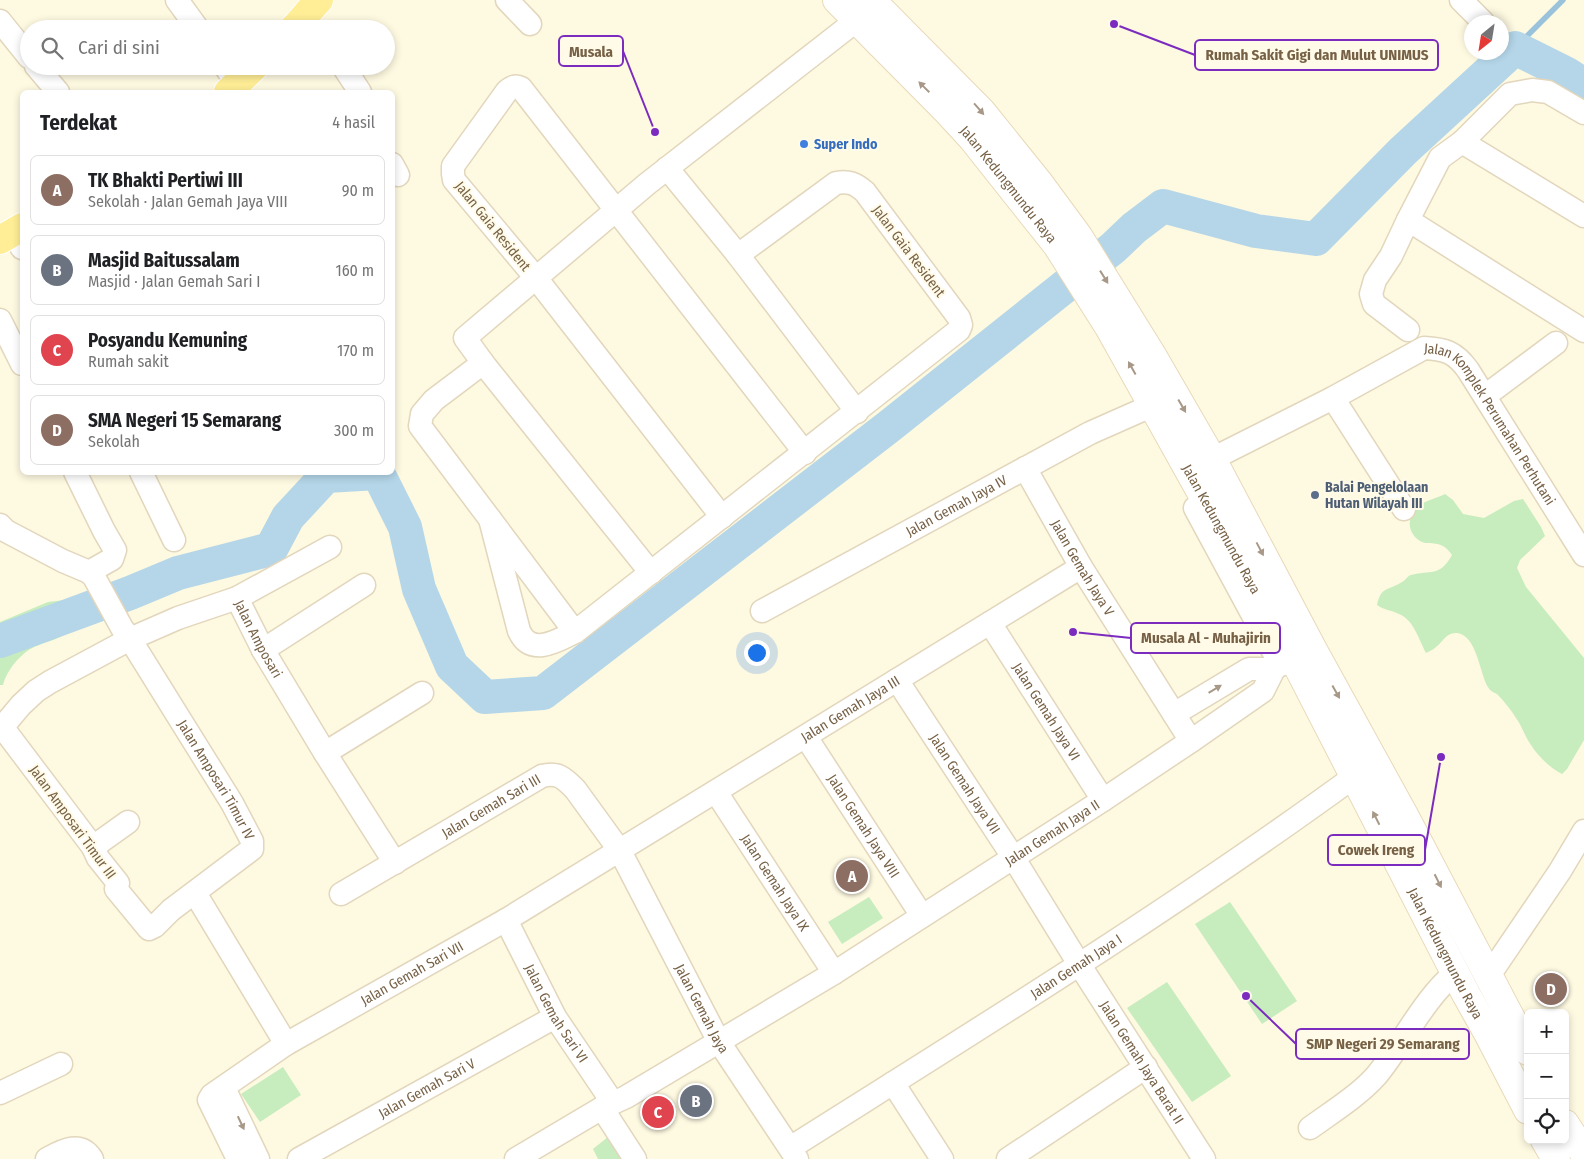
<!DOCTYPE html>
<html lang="id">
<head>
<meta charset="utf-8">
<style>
	body { margin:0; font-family:"Fira Sans Condensed",sans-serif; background:#f2f2f2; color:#202124 }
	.controls { position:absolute; right:15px; bottom:15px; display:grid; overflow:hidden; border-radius:8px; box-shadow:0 2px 8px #0003 }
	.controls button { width:45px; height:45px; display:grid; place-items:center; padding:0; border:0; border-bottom:1px solid #e0e0e0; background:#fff; color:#202124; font:25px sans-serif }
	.compass { position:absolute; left:1464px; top:15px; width:45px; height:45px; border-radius:50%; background:#fff; box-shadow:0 2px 8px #0003; rotate:210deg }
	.you { position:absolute; left:756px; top:652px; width:18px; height:18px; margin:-12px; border:4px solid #fff; border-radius:50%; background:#1a73e8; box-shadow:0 0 0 8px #1a73e833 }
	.badge { display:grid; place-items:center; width:32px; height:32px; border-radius:50%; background:#ea580c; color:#fff; font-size:16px; font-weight:700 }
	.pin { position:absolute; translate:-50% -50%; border:2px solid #fff; box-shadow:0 1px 5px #0006 }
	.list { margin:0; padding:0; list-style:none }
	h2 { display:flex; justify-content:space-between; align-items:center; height:65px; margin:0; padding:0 20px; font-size:21px }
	h2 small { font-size:16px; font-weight:400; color:#757577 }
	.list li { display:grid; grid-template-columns:32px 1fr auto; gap:15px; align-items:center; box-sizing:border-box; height:70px; margin:0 10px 10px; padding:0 10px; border:1px solid #e0e0e0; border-radius:8px }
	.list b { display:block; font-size:19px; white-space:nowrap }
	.list p { margin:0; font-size:16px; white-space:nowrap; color:#757577 }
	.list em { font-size:16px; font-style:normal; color:#757577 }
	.icon { flex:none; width:28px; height:28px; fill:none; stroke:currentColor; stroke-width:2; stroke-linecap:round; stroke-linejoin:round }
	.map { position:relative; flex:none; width:1584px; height:1159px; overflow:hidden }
	.search { position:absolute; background:#fff; box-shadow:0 2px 8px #0003; left:20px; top:20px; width:375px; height:55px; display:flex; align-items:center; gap:12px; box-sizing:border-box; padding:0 18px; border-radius:28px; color:#757577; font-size:19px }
	.panel { position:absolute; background:#fff; box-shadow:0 2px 8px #0003; left:20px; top:90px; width:375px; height:385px; border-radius:8px }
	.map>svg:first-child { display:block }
	.green { fill:#c7ecbe }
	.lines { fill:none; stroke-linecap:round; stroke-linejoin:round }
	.stream { stroke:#9ac3db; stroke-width:5.5 }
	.river { stroke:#b4d6e8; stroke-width:34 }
	.street-casing { stroke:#e2d6bc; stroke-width:25 }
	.secondary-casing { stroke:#e8d9b9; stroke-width:30 }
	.primary-casing { stroke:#fff; stroke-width:30 }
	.street { stroke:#fff; stroke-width:22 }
	.secondary { stroke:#fff; stroke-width:28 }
	.primary { stroke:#ffee96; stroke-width:28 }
	.oneway { fill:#a79887 }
	.shop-dot { fill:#3f7fe0; stroke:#fffbe8; stroke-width:2 }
	.service-dot { fill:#5c6f8a; stroke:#fffbe8; stroke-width:2 }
	.labels { text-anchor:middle; stroke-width:4; stroke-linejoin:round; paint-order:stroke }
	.shop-label { font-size:14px; font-weight:bold; fill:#366cbe; stroke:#fffbe8; text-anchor:start }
	.street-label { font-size:14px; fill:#776146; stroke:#fffbe8 }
	.service-label { font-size:14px; font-weight:bold; fill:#4e5e75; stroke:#fffbe8; text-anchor:start }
	.leader { fill:none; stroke:#7b2cbf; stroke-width:2 }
	.callout-dot { fill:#7b2cbf; stroke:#fffbe8; stroke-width:2 }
	.callout { fill:#fffbe8; stroke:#7b2cbf; stroke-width:2 }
	.callout-label { font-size:15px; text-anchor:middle; font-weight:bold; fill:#776146 }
</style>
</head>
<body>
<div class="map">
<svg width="1584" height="1159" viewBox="0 0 1584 1159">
	<rect width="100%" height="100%" fill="#fef9e1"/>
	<g class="green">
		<path d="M1445,494L1453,500L1463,514L1484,518L1514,501L1523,499L1541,527L1545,536L1520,560L1517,568L1526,587L1584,658V740L1567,769L1562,774C1550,768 1538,756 1531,745C1525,737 1522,726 1516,718C1511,710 1504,701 1497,694C1493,692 1490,691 1488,687C1480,675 1477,635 1457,633C1446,632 1443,642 1436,647C1433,650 1429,651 1426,653C1419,640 1414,620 1399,614C1391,610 1384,610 1377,605C1381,586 1388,591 1402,582C1406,580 1407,576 1411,575C1430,570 1440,577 1452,555C1446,546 1441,544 1430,543C1428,543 1424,543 1422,542C1407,535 1405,515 1420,505C1427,500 1437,498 1445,494Z"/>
		<path d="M74,599L90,614L87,623C78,628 69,633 60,637C52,641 43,643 34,647C20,654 7,670 3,685H0V622L48,602Z"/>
		<path d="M869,897L883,918L842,944L828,922Z"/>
		<path d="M1230,902L1297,1001L1262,1024L1195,924Z"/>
		<path d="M1167,982L1231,1076L1192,1102L1127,1008Z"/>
		<path d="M283,1067L301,1095L260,1122L241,1094Z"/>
		<path d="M613,1133L630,1159H598L593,1149Z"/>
	</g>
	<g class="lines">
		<path class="stream" d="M1515,48L1563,0"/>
		<path class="river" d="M0,641L130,593L178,573L271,549L288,517L326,476L378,473L405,527L419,589L452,666L485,697L543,693L887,428L1113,248L1134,228L1163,206L1256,231L1316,239L1403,151L1515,48L1567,74L1584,85"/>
		<g class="street-casing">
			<g id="street">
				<path d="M177,0L198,29"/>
				<path d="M507,0L530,24"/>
				<path d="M1461,0L1483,22"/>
				<path d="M0,21L29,57"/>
				<path d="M36,66L58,92"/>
				<path d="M225,66L237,84"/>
				<path d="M343,66L360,92"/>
				<path d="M1462,142L1584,216"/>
				<path d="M392,164L398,175"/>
				<path d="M667,168L738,255L857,412"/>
				<path d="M1408,220L1584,331"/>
				<path d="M13,233L22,248"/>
				<path d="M0,320L22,364"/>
				<path d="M1408,330L1374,304L1371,294L1375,280L1391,256L1408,220L1440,158L1462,142L1510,94L1532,90L1548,92L1584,113"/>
				<path d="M483,363L434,400L422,414L420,426L575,632"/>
				<path d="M1485,396L1556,343"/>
				<path d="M1333,398L1404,509"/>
				<path id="s1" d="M1212,459L1333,398L1424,348C1445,349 1455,352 1468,370L1584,555"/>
				<path id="s2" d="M1025,468L1081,567L1191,741"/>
				<path d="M75,472L104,531L115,550L112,559L89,572"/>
				<path d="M141,472L174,540"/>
				<path d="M1195,508L1262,632L1281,665"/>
				<path d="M722,517L536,278L454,180L453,174V166L507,91C512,87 515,85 521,88L805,453"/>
				<path d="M490,519L519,631C531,657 557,641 575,632L959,330L961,325L959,318L865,192C855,183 849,181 836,183L738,255"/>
				<path id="s3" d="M0,525L6,531L63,561L89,572L94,577L122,628L130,639L232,803L252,841V849L171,910L155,926L149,929L116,889L118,883L98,858L93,847L3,728"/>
				<path d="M651,573L483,363L465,338L647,184L857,20"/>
				<path id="s4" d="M237,598L263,650L325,753L395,863"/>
				<path id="s5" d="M762,611L1090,433L1142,410L1152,404"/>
				<path id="s6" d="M990,623L1103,800"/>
				<path d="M263,650L364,585"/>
				<path id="s7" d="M897,680L1013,857L1079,964L1204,1159"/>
				<path d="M1174,714L1249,669H1274"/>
				<path d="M0,730L21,705L36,691L50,682L130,639L178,618L237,598L330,547"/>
				<path id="s8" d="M806,737L922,916"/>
				<path d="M325,753L422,693"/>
				<path id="s9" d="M716,792L834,973"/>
				<path d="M93,847L128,822"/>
				<path d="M195,893L286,1044"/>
				<path id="s10" d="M341,894L542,776C558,772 564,778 575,789L620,851L719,1042L797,1159"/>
				<path id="s11" d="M506,920L555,1017L613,1103"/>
				<path d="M1488,977L1560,871L1584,831"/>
				<path d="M893,1083L942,1159"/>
				<path d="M224,1088L258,1159"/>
				<path d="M0,1093L61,1064"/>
				<path d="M602,1108L635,1159"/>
				<path d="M1310,1128C1332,1112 1358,1096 1376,1076C1402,1045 1424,998 1455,973"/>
				<path id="s12" d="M790,1148C980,1028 1173,909 1355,776"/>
				<path d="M47,1159C62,1151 80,1140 92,1159"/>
				<path id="s13" d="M238,1159L209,1100L212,1095L286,1044L506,920L1081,567"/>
				<path id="s14" d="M299,1159L555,1017"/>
				<path id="s15" d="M516,1159L602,1108L626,1097L834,973L1103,800L1191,741L1263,691L1274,669"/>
				<path d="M1008,1159L1146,1067"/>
			</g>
		</g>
		<g class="secondary-casing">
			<g id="secondary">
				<path id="s16" d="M837,0L948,112L972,138L1057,245L1109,327L1294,659L1466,994L1489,1035L1528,1110"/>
				<path d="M871,0L981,111L1039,183L1078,236L1153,357L1212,459L1313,650L1405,817L1528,1051"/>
				<path d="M1565,1124L1584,1153"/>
				<path d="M1545,1140L1556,1159"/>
			</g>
		</g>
		<g class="primary-casing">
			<g id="primary">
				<path d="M293,29C303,19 310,9 319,0"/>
				<path d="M228,92L255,66"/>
				<path d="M0,240L22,227"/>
			</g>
		</g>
		<use href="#street" class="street"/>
		<use href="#secondary" class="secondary"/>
		<use href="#primary" class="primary"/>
	</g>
	<defs><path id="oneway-solid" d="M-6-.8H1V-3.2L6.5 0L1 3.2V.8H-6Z" transform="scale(1.25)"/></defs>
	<g class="oneway">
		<use href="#oneway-solid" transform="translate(924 87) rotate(-135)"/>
		<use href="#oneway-solid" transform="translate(979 109) rotate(49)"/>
		<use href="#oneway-solid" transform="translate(1104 277) rotate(58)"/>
		<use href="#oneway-solid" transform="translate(1132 368) rotate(-119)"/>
		<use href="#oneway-solid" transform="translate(1182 406) rotate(60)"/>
		<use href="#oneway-solid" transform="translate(1260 549) rotate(62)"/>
		<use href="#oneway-solid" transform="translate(1215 689) rotate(-31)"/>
		<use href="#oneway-solid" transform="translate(1336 692) rotate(61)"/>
		<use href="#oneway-solid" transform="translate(1376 818) rotate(-117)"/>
		<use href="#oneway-solid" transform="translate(1438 881) rotate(63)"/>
		<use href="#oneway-solid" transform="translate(241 1123) rotate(65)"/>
	</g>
	<circle class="shop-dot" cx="804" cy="144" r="5"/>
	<circle class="service-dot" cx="1315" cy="495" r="5"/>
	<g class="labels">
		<g class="shop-label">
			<text x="814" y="149">Super Indo</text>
		</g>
		<g class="street-label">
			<text dy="5" stroke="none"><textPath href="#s16" startOffset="252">Jalan Kedungmundu Raya</textPath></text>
			<text transform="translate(493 226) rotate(51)" y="5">Jalan Gaia Resident</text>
			<text transform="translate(909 251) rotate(53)" y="5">Jalan Gaia Resident</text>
			<text dy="5" stroke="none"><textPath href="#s1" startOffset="344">Jalan Komplek Perumahan Perhutani</textPath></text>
			<text dy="5" stroke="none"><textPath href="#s5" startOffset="221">Jalan Gemah Jaya IV</textPath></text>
			<text dy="5" stroke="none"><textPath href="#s16" startOffset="658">Jalan Kedungmundu Raya</textPath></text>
			<text dy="5" stroke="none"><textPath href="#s2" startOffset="115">Jalan Gemah Jaya V</textPath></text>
			<text dy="5" stroke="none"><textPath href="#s4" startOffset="46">Jalan Amposari</textPath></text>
			<text dy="5" stroke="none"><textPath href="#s13" startOffset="818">Jalan Gemah Jaya III</textPath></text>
			<text dy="5" stroke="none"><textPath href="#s6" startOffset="105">Jalan Gemah Jaya VI</textPath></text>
			<text dy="5" stroke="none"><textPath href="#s3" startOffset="345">Jalan Amposari Timur IV</textPath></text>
			<text dy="5" stroke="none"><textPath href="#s7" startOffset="124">Jalan Gemah Jaya VII</textPath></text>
			<text dy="5" stroke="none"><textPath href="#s10" startOffset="174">Jalan Gemah Sari III</textPath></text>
			<text transform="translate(73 822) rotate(54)" y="5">Jalan Amposari Timur III</text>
			<text dy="5" stroke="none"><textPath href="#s8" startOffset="106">Jalan Gemah Jaya VIII</textPath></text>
			<text dy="5" stroke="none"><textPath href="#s15" startOffset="628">Jalan Gemah Jaya II</textPath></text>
			<text dy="5" stroke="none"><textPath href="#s9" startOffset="108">Jalan Gemah Jaya IX</textPath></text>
			<text dy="5" stroke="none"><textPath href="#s16" startOffset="1138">Jalan Kedungmundu Raya</textPath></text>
			<text dy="5" stroke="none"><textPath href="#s12" startOffset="339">Jalan Gemah Jaya I</textPath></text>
			<text dy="5" stroke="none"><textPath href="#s13" startOffset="306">Jalan Gemah Sari VII</textPath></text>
			<text dy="5" stroke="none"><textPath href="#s10" startOffset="525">Jalan Gemah Jaya</textPath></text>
			<text dy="5" stroke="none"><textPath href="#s11" startOffset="106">Jalan Gemah Sari VI</textPath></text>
			<text dy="5" stroke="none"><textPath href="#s7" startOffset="454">Jalan Gemah Jaya Barat II</textPath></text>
			<text dy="5" stroke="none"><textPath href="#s14" startOffset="146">Jalan Gemah Sari V</textPath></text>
		</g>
		<g class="service-label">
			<text x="1325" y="492">Balai Pengelolaan<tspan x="1325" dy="16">Hutan Wilayah III</tspan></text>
		</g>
	</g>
	<path class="leader" d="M655 132L623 51M1114 24L1195 55M1073 632L1131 638M1441 757L1425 850M1246 996L1296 1044"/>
	<g class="callout-dot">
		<circle cx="655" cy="132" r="5"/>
		<circle cx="1114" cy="24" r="5"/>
		<circle cx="1073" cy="632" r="5"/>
		<circle cx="1441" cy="757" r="5"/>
		<circle cx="1246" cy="996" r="5"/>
	</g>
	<g class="callout">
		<rect x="559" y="36" width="64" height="30" rx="5"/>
		<rect x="1195" y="40" width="243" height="30" rx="5"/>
		<rect x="1131" y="623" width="149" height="30" rx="5"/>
		<rect x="1328" y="835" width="97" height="30" rx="5"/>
		<rect x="1296" y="1029" width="173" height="30" rx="5"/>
	</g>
	<g class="callout-label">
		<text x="591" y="57">Musala</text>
		<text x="1317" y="60">Rumah Sakit Gigi dan Mulut UNIMUS</text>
		<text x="1206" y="643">Musala Al - Muhajirin</text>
		<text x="1376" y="855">Cowek Ireng</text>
		<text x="1383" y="1049">SMP Negeri 29 Semarang</text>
	</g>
</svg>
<div class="controls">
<button>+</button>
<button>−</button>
<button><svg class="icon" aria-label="locate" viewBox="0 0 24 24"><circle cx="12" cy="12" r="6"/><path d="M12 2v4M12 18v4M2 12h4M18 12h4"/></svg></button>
</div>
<svg class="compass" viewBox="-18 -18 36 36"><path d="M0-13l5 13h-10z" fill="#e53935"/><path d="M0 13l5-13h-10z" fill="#757577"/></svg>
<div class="you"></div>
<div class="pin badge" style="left:852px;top:876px;background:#8d6e63">A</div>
<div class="pin badge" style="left:696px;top:1101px;background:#6b7280">B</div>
<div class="pin badge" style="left:658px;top:1112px;background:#e0444e">C</div>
<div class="pin badge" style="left:1551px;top:989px;background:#8d6e63">D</div>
<div class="search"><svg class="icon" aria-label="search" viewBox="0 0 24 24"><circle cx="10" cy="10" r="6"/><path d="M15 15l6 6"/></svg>Cari di sini</div>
<section class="panel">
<h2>Terdekat<small>4 hasil</small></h2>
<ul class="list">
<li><span class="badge" style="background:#8d6e63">A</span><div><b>TK Bhakti Pertiwi III</b><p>Sekolah · Jalan Gemah Jaya VIII</p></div><em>90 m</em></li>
<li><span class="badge" style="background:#6b7280">B</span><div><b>Masjid Baitussalam</b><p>Masjid · Jalan Gemah Sari I</p></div><em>160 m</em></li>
<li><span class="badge" style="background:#e0444e">C</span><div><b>Posyandu Kemuning</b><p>Rumah sakit</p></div><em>170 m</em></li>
<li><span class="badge" style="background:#8d6e63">D</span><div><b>SMA Negeri 15 Semarang</b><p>Sekolah</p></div><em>300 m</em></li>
</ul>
</section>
</div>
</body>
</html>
